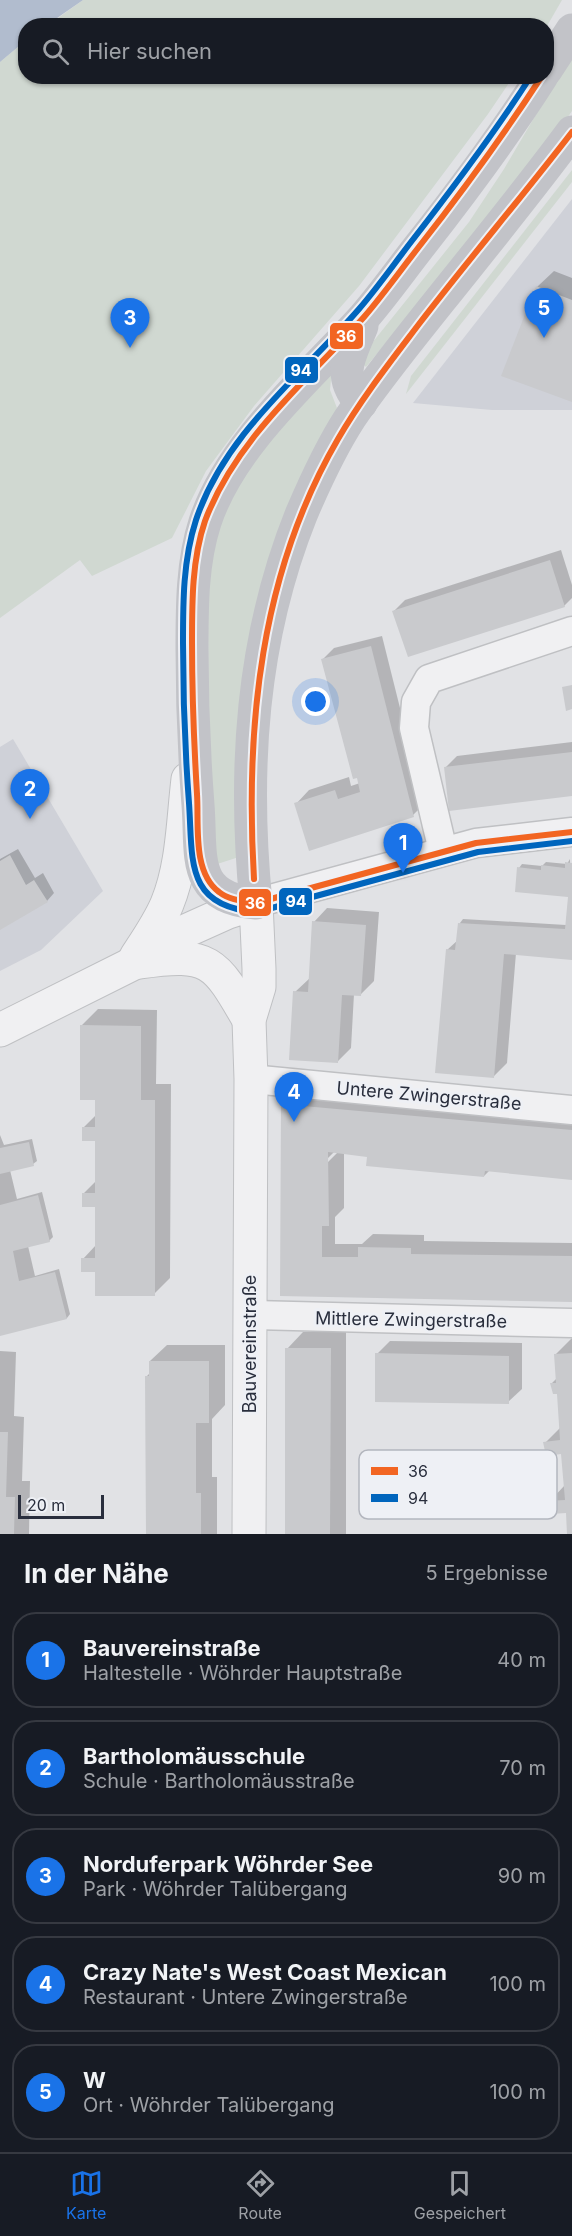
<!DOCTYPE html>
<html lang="de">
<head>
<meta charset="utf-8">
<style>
	body { margin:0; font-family:Inter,sans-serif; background:#20242c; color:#f1f3f6 }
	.scale { position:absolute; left:18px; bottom:15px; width:86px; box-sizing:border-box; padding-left:6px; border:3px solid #292e3d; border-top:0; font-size:16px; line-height:21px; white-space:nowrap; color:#292e3d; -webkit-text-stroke:4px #eef0f5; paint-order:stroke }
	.you { position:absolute; left:316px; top:702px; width:21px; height:21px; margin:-15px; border:4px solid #fff; border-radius:50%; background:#1a73e8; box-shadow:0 0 0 9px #1a73e833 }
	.badge { display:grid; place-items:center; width:39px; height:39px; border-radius:50%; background:#1a73e8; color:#fff; font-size:20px; font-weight:700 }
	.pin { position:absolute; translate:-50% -50px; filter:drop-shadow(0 2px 3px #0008) }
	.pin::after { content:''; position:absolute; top:32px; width:21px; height:18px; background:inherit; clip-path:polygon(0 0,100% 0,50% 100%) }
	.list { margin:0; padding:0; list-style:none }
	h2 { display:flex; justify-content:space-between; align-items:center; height:78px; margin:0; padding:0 24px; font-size:26px }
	h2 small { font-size:20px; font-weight:400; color:#9ea1a6 }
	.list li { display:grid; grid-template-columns:39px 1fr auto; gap:18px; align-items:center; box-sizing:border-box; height:96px; margin:0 12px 12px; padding:0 12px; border:2px solid #363941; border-radius:24px }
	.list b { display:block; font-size:22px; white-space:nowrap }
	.list p { margin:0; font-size:20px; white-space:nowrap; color:#9ea1a6 }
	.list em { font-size:20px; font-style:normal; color:#9ea1a6 }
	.icon { flex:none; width:33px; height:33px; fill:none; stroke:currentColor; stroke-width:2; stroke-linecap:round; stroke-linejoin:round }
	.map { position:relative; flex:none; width:572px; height:1534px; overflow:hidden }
	.search { position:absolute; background:#171b24; box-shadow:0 2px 4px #0004; left:18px; right:18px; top:18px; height:66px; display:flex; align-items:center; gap:15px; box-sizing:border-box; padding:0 21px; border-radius:24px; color:#9ea1a6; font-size:22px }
	.sheet { height:618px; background:#171b24 }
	nav { display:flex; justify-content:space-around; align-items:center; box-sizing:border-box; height:84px; border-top:2px solid #363941; background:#171b24; font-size:16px; color:#9ea1a6 }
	nav a { display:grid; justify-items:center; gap:3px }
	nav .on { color:#1a73e8 }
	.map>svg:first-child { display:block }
	.built { fill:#cfd1d8 }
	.green { fill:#d0d8d1 }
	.water { fill:#b1bcce }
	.shadow { fill:#0003; fill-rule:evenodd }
	.building { fill:#c9cacd }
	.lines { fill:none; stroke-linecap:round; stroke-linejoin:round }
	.minor-casing { stroke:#bfc0c3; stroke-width:31 }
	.tertiary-casing { stroke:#bfc0c3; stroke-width:35 }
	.minor { stroke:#f0f0f2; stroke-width:28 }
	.tertiary { stroke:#f0f0f2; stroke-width:33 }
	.secondary { stroke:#c2c3c8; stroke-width:33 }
	.bus-1-casing { stroke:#eef0f5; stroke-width:10 }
	.bus-2-casing { stroke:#eef0f5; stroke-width:10 }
	.bus-1 { stroke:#f26522; stroke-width:6 }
	.bus-2 { stroke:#0065bd; stroke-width:6 }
	.labels { text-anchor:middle; stroke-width:6; stroke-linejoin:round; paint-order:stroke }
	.street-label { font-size:18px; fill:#292e3d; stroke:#eef0f5 }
	.key { fill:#eef0f5; stroke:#b3b6be; stroke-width:1.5 }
	.key-label { font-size:16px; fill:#292e3d }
	.line-badge { stroke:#eef0f5; stroke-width:2 }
	.badge-label { font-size:16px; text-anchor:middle; font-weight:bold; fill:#fff }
</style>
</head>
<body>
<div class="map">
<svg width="572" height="1534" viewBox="0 0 572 1534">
	<rect width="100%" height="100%" fill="#e1e2e5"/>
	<g class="built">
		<path d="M572,199V410H492L413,403Z"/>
		<path d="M13,739L103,891L41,950L0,971V747Z"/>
	</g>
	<g class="green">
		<path d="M83,0H562L547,26H47Z"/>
		<path d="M25,41L26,76L513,77L488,114L359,286L254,406L206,471L172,538L92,576L80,560L0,618V62Z"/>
		<path d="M572,53V111L543,153L366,367L362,363L364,353L469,222L504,169Z"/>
		<path d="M572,170V182L406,394L411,376Z"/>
		<path d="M332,369L330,390L337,408L289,518L239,857L211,866L209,854L208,603L212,557L217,529L252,459Z"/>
	</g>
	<path class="water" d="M0,0H83L47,25L26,26L25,41L0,62Z"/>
	<g class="shadow">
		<path d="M554,271L572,278V400L537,287Z"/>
		<path d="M561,550L572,585V598L564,606L394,611L405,600Z"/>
		<path d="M382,636L424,804L413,815L296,804L309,790L349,777L351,786L360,783L323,659L334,648Z"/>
		<path d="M572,742V795L446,767L457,756Z"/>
		<path d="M18,849L35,878L43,873L54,893L47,901L0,929V859Z"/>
		<path d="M570,859L572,958L516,953L507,1063L493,1077L447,950L458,940L460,923L463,919L566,925L569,896L519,868L522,864L542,866L546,862L567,864Z"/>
		<path d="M327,908L379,912L374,981L361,994H354L351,1048L337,1062L295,992L310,978L314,922Z"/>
		<path d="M98,1009L157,1010L156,1084H171L170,1278L154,1294L97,1270L83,1259L96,1245V1205L83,1194L96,1181V1139L83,1128L96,1115L97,1098L81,1026Z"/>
		<path d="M296,1091L572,1119V1178L490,1170L484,1176L369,1153H344V1208L335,1217V1244H362L373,1234L424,1235V1241L572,1243V1300L281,1295L282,1104ZM339,1147L341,1149L326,1164V1160Z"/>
		<path d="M0,1135L4,1145L32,1139L37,1161L33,1164L10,1170L17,1199L42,1192L53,1237L49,1241L28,1246L35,1276L59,1269L70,1314L67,1318L0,1335Z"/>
		<path d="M303,1332H346V1534H286L287,1349Z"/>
		<path d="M572,1338V1534H569L567,1511L549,1502L565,1485L563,1452L545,1443L561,1427L558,1392L552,1383L557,1378L555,1355Z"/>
		<path d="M390,1341L522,1343V1389L508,1402L377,1354Z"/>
		<path d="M167,1345H225V1405L212,1419V1477H217V1534H148L146,1377L150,1373V1361Z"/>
		<path d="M0,1351L16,1352L14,1416L24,1417L22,1481H30L29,1534H0Z"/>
	</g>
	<g class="building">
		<path d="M536,286L572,300V402L501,376Z"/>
		<path d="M550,560L565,607L408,657L392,611Z"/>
		<path d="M371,646L414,817L309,851L294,803L335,790L338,799L360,792L357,778L353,779L321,659Z"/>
		<path d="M572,685V709L566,711L562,687Z"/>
		<path d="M572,752V796L449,811L444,767Z"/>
		<path d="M10,855L26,885L34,880L48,902L0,930V861Z"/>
		<path d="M565,862L572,863V960L504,954L494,1078L435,1073L446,949L455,950L458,923L565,929L568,897L515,892L517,867L541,870V865L565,868Z"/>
		<path d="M312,921L366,925L361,996L342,995L338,1063L289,1060L293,991L308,992Z"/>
		<path d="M80,1025L141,1026V1100H155V1296H95V1272H81V1258H95V1207H82V1193H95V1141H82V1127H95V1100H80Z"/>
		<path d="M281,1104L572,1130V1180L485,1171L484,1177L366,1166L367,1157L328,1152L329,1226H322V1257H358V1247L411,1248V1254L572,1256V1302L280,1296Z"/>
		<path d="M29,1142L34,1166L0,1174V1148Z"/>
		<path d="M38,1195L50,1242L13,1251L19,1281L55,1272L67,1319L0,1336V1205Z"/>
		<path d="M285,1348H331L330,1534H285Z"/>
		<path d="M375,1353L509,1356V1404L375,1402Z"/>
		<path d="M572,1353V1534H567L566,1513L551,1514L547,1501L565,1500L561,1454L546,1456L543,1442L560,1440L557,1394H553L550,1383H556L554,1354Z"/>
		<path d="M149,1361H209V1423H196V1493H201V1534H146L145,1376H149Z"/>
		<path d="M0,1432H8L6,1497H15L14,1534H0Z"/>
	</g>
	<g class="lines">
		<g class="minor-casing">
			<g id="minor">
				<path d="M443,851L414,728L416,702L429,679L572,631"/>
				<path d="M256,903L476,843L572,832"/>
				<path d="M251,1079L572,1110"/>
				<path d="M250,1315L572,1323"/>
			</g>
		</g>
		<g class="tertiary-casing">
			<g id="tertiary">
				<path d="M136,957C147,940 159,923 167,904C183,865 183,821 188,779"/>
				<path d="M140,962C210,952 215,961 249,1020"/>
				<path d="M0,1030L132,964L179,934L228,912L256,903L259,969V987L249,1020L251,1079L249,1534"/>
			</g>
		</g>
		<use href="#minor" class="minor"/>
		<use href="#tertiary" class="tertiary"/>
		<g class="secondary">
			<path d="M546,70L572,30"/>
			<path d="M542,76C504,136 462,192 418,248C400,271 383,295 364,317C309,378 231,443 205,522C192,562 192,606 192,648C192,701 194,753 198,805C202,855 190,898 256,903C243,771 251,640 301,515C315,482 330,449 350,418C378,377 410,338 441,299C485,244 530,189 572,132"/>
			<path d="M361,403C336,375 350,356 362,326"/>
		</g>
		<g class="bus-1-casing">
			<g id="bus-1">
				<path d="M542,76C503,136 462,192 418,248C400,271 383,295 364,317C307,381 236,438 205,521C192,559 192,602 192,642C192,693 194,744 197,794C199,824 192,872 219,892C229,900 243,901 256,903L476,843L572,832"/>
				<path d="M254,879C245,728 260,573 338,439C361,399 391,361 419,324C469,259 522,197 572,132"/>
			</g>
		</g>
		<g class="bus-2-casing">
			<path id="bus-2" d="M531,76C494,134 453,188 411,242C394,264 378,287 359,309C301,376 225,433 196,520C183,560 183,602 183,643C183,697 185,750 189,803C193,859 184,907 257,912L478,852L572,841"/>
		</g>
		<use href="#bus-1" class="bus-1"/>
		<use href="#bus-2" class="bus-2"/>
	</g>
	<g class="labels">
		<g class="street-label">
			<text transform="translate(429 1096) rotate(5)" y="6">Untere Zwingerstraße</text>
			<text transform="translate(411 1320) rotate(1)" y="6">Mittlere Zwingerstraße</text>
			<text transform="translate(250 1344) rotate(-90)" y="6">Bauvereinstraße</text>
		</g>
	</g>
	<rect x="359" y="1450" width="198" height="69" rx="9" class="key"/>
	<rect x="371" y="1467" width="27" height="8" fill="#f26522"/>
	<rect x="371" y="1494" width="27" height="8" fill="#0065bd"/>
	<g class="key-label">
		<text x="408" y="1477">36</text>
		<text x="408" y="1504">94</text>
	</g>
	<g class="line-badge">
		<rect x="329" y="322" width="35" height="28" rx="6" fill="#f26522"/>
		<rect x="284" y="356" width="35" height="28" rx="6" fill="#0065bd"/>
		<rect x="278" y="887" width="35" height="29" rx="6" fill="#0065bd"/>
		<rect x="238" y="888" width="34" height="29" rx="6" fill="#f26522"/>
	</g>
	<g class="badge-label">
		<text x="346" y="342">36</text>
		<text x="301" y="376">94</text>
		<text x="296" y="907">94</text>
		<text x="255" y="909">36</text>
	</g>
</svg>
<div class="scale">20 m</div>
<div class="you"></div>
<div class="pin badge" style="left:403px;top:873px">1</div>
<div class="pin badge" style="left:30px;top:819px">2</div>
<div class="pin badge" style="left:130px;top:348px">3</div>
<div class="pin badge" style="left:294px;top:1122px">4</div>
<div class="pin badge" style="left:544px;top:338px">5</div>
<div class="search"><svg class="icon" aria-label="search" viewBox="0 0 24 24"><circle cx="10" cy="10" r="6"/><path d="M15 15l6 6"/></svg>Hier suchen</div>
</div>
<section class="sheet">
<h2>In der Nähe<small>5 Ergebnisse</small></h2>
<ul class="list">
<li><span class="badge">1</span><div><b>Bauvereinstraße</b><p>Haltestelle · Wöhrder Hauptstraße</p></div><em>40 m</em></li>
<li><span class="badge">2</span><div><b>Bartholomäusschule</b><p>Schule · Bartholomäusstraße</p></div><em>70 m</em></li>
<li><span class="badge">3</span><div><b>Norduferpark Wöhrder See</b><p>Park · Wöhrder Talübergang</p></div><em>90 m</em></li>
<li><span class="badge">4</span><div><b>Crazy Nate's West Coast Mexican</b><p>Restaurant · Untere Zwingerstraße</p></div><em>100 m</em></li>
<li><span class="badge">5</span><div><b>W</b><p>Ort · Wöhrder Talübergang</p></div><em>100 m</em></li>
</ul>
</section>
<nav>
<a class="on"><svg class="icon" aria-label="map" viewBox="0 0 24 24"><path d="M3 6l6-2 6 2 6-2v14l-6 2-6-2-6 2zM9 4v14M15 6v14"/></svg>Karte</a>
<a><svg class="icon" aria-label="directions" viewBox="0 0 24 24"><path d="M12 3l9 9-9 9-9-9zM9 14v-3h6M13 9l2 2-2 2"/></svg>Route</a>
<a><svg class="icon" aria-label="saved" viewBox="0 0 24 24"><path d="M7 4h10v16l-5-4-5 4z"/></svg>Gespeichert</a>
</nav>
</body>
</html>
